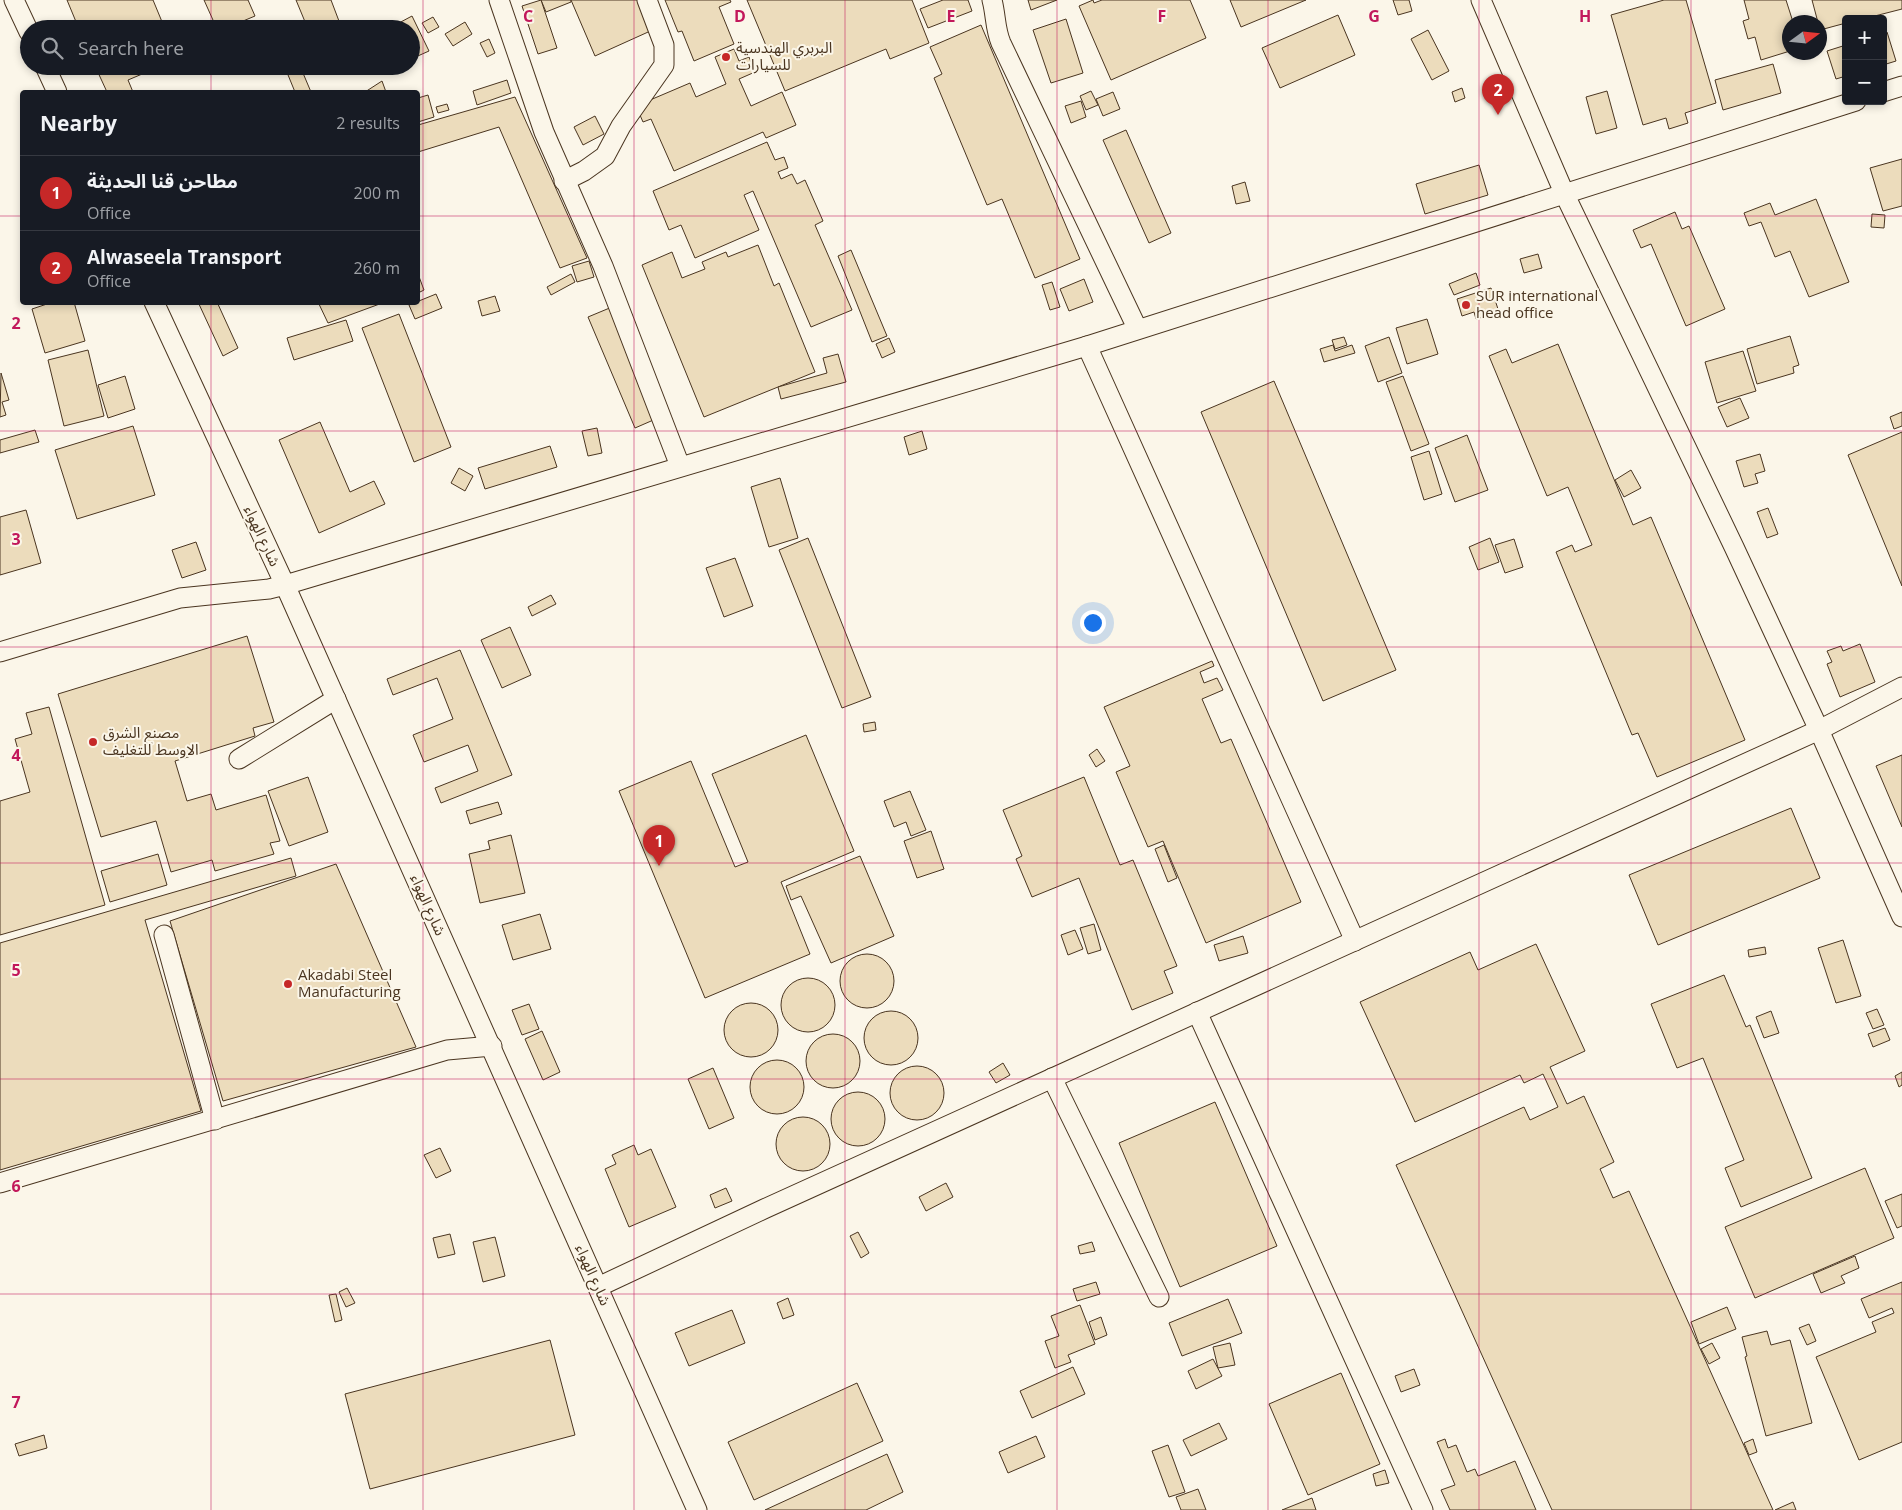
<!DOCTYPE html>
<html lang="en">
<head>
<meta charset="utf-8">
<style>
	body { margin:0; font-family:"Open Sans","Noto Sans Arabic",sans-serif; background:#20242c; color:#f1f3f6 }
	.controls { position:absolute; right:15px; top:15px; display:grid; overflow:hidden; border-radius:5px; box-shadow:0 2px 8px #0003 }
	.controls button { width:45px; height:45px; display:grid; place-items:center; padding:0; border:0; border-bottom:1px solid #363941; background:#171b24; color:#f1f3f6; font:25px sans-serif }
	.compass { position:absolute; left:1782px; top:15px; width:45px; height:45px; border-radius:50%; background:#171b24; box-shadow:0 2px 8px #0003; rotate:75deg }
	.you { position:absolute; left:1092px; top:622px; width:18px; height:18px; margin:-12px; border:4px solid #fff; border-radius:50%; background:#1a73e8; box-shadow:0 0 0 8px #1a73e833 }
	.badge { display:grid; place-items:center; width:32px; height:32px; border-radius:50%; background:#c62828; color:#fff; font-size:16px; font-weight:700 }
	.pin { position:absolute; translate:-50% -41px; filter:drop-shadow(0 1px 2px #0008) }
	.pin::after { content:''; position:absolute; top:26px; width:18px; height:15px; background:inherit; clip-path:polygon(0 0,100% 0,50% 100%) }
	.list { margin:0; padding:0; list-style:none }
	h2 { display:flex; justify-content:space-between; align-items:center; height:65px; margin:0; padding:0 20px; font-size:21px }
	h2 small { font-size:16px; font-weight:400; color:#9ea1a6 }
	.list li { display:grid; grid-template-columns:32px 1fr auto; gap:15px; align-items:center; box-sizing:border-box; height:75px; padding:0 20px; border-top:1px solid #363941 }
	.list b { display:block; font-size:19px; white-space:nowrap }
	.list p { margin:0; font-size:16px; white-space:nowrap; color:#9ea1a6 }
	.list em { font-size:16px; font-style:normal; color:#9ea1a6 }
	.icon { flex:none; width:28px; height:28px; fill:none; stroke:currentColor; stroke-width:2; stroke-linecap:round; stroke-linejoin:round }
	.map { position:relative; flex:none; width:1902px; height:1510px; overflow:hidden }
	.search { position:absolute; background:#171b24; box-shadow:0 2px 8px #0003; left:20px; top:20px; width:400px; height:55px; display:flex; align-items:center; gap:12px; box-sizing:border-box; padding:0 18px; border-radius:28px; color:#9ea1a6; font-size:19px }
	.panel { position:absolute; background:#171b24; box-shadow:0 2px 8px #0003; left:20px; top:90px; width:400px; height:215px; border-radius:5px }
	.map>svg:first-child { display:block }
	.building { fill:#ecdcbc; stroke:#4a3520 }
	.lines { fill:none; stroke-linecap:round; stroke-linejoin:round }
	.minor-casing { stroke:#4a3520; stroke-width:21 }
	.minor { stroke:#fbf6e9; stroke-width:19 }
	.grid { fill:none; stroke:#c2185b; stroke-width:1; stroke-opacity:0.55 }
	.poi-dot { fill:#c62828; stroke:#fbf6e9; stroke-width:2 }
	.labels { text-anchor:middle; stroke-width:4; stroke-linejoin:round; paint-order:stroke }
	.poi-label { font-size:15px; fill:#4a3520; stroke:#fbf6e9; text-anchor:start }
	.street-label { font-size:15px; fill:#4a3520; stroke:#fbf6e9 }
	.grid-label { font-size:16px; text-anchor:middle; font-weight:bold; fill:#c2185b; stroke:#fbf6e9; stroke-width:4; stroke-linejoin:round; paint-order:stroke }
</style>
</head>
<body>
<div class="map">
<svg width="1902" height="1510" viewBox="0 0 1902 1510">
	<rect width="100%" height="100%" fill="#fbf6e9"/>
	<g class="building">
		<path d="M67,0H153L165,29H79Z"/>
		<path d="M204,0H248L255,16L224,29H217Z"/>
		<path d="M296,0H331L342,29H308Z"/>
		<path d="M541,0H571V2L546,12Z"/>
		<path d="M541,0L557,48L538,54L522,6Z"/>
		<path d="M571,0H645L657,28L595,56Z"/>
		<path d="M665,0H730L731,2L719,7L734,44L694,61L682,31L678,32Z"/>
		<path d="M747,0H912L929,43L890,59L886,49L785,91Z"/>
		<path d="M943,0H968L972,11L928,28L920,9Z"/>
		<path d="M1028,0H1057L1031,10Z"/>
		<path d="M1093,0L1094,3L1102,0H1190L1206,38L1111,80L1079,6Z"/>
		<path d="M1230,0H1306L1241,27Z"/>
		<path d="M1393,0H1409L1412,11L1398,15Z"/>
		<path d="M1664,0H1686L1716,103L1685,113L1688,123L1669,129L1666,118L1643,125L1611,15Z"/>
		<path d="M1744,0H1786L1793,22H1790V51L1761,60L1755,37L1748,39L1743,21L1749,19Z"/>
		<path d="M1812,0H1902V9L1863,19H1846V23L1820,30Z"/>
		<path d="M1338,15L1355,55L1280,88L1262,48Z"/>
		<path d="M412,16L429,51L411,59V29H399L397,24Z"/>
		<path d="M433,17L439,27L428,33L422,23Z"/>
		<path d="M1066,19L1083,73L1051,83L1033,30Z"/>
		<path d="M465,22L472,34L453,46L445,34Z"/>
		<path d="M981,25L1080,259L1035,278L1002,199L987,205L934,78L942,74L930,47Z"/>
		<path d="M1428,30L1449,71L1432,80L1411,39Z"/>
		<path d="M1887,32L1896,61L1883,65V34Z"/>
		<path d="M489,39L495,53L487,57L480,43Z"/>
		<path d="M1846,45V76L1836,79L1827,51Z"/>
		<path d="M734,49L739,61L749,57L755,72L739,79L751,106L782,92L796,125L766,138L763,132L674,171L651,119L643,122L636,106L690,83L696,97L726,84L715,57Z"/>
		<path d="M1773,64L1781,93L1723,110L1715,80Z"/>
		<path d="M95,66H161L128,80L133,92H107Z"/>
		<path d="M296,66H300L311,92H295L286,70Z"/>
		<path d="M507,80L511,93L477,105L473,91Z"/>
		<path d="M382,81L386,92H365Z"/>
		<path d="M1462,88L1465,98L1455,102L1452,92Z"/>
		<path d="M1091,91L1098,105L1086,110L1080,96Z"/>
		<path d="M1607,91L1617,128L1596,134L1586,97Z"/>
		<path d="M1113,92L1120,109L1103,116L1096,99Z"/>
		<path d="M428,95L434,117L418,122V98Z"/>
		<path d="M515,97L587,258L560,268L499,127L418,152V125Z"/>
		<path d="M1081,101L1086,117L1071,123L1065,106Z"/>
		<path d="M447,104L449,110L438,113L436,107Z"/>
		<path d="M595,116L604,134L583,145L574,127Z"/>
		<path d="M1126,130L1171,233L1149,243L1103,140Z"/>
		<path d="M767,142L775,160L784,157L788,168L778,172L781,179L792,174L797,184L805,180L823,221L815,225L852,310L811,327L753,191L744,195L759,230L695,258L681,225L669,230L653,191Z"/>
		<path d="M1902,159V206L1883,211L1870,168Z"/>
		<path d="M1479,165L1488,195L1425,214L1416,184Z"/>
		<path d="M1245,182L1250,201L1236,204L1232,186Z"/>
		<path d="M1816,199L1849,282L1809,297L1790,251L1775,257L1761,222L1749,226L1744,213L1770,203L1775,215Z"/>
		<path d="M1675,212L1682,229L1689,226L1725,309L1686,326L1651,244L1641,248L1633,230Z"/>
		<path d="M1872,214L1885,215L1884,228L1871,227Z"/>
		<path d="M758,245L774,286L779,283L815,372L704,417L642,265L672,252L682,278L705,269L702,262L726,252L728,257Z"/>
		<path d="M851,250L887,336L872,342L838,256Z"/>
		<path d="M1538,254L1542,268L1524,273L1520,259Z"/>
		<path d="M589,261L594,277L577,282L572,266Z"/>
		<path d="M1476,273L1480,285L1454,295L1449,284Z"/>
		<path d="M418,274L424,290L418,293Z"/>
		<path d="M571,274L575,282L551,295L547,287Z"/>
		<path d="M1084,279L1093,302L1069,311L1060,289Z"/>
		<path d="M1052,282L1060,307L1050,310L1042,285Z"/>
		<path d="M1491,288L1499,312L1476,319L1474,312L1462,316L1457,299Z"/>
		<path d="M436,294L442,308L415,319L409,305Z"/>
		<path d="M495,296L500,311L482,316L478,301Z"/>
		<path d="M53,302H74L85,341L45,353L32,309Z"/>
		<path d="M198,302H217L238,348L223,356Z"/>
		<path d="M318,302H385L328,323Z"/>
		<path d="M612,307L658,418L635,428L588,317Z"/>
		<path d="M399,314L451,447L414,462L362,328Z"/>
		<path d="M1427,319L1438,354L1407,364L1396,328Z"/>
		<path d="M346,320L353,341L294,360L287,338Z"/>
		<path d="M1790,336L1799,365L1793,367L1794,373L1757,384L1747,349Z"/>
		<path d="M1344,337L1347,345L1335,349L1332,340Z"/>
		<path d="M1389,337L1402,373L1378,382L1365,346Z"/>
		<path d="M889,338L895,352L882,358L876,344Z"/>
		<path d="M1558,344L1633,525L1651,517L1745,740L1657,777L1638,733L1632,735L1556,552L1572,545L1575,552L1592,545L1568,487L1547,496L1489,356L1506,349L1512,363Z"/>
		<path d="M1333,345L1335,351L1352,345L1355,353L1324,362L1320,349Z"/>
		<path d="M88,350L104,416L64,426L48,360Z"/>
		<path d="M1743,351L1756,391L1717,403L1705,362Z"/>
		<path d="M838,354L846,382L781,399L778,387L827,373L823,358Z"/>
		<path d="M1,373L9,400L2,402L6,415L0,417Z"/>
		<path d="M125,376L135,409L108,418L98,385Z"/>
		<path d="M1403,376L1429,444L1411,451L1386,382Z"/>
		<path d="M1274,381L1396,670L1323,701L1201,412Z"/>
		<path d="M1740,398L1749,418L1727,427L1718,407Z"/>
		<path d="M1902,412V426L1894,429L1890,417Z"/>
		<path d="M320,422L350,492L374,481L385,504L319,533L279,440Z"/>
		<path d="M133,426L155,495L77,519L55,450Z"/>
		<path d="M597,428L602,453L588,456L582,431Z"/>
		<path d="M35,430L39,442L0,453V440Z"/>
		<path d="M922,431L927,449L909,455L904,437Z"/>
		<path d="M1902,432V586L1848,455Z"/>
		<path d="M1467,435L1488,490L1455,502L1435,448Z"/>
		<path d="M550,446L557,467L485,489L478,468Z"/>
		<path d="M1429,451L1442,494L1424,500L1411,457Z"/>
		<path d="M1760,454L1765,471L1755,474L1758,483L1744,487L1736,461Z"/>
		<path d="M459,468L473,476L465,491L451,483Z"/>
		<path d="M1631,470L1641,488L1624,497L1615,480Z"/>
		<path d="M780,478L798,538L769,547L751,487Z"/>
		<path d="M1768,508L1778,534L1767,538L1757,512Z"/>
		<path d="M26,510L41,563L0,575V517Z"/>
		<path d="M808,538L871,697L842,708L779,550Z"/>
		<path d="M1490,538L1499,562L1478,570L1469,547Z"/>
		<path d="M1514,539L1523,567L1505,573L1495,545Z"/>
		<path d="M196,542L206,570L182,578L172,550Z"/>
		<path d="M735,558L753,606L724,617L706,568Z"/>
		<path d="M551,595L556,604L532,616L528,607Z"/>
		<path d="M510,627L531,675L502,688L481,640Z"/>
		<path d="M247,636L274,722L253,728L255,736L175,761L187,801L211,794L216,810L266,795L280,841L270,843L274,854L215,871L212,860L171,872L156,821L101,837L58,694Z"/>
		<path d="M1860,644L1875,682L1840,697L1827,664L1832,662L1827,651L1841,646L1843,651Z"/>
		<path d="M460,650L512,775L441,803L435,788L478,771L468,745L424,762L413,735L453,719L437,678L393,695L387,679Z"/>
		<path d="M1212,661L1214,666L1200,672L1204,683L1217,678L1223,690L1202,699L1221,743L1231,739L1301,902L1206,943L1163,841L1148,847L1116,772L1130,766L1104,707Z"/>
		<path d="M49,707L105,905L0,935V801L30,792L15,739L32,734L26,713Z"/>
		<path d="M875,722L876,730L864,732L863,724Z"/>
		<path d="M806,735L854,851L781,882L810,954L705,998L619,791L691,761L735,867L748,862L712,774Z"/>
		<path d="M1097,749L1105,761L1096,767L1089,755Z"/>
		<path d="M1902,755V827L1876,766Z"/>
		<path d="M308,777L328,832L289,846L268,791Z"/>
		<path d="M1084,777L1120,865L1133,860L1177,966L1164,971L1173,993L1132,1010L1079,878L1032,897L1016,859L1022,856L1003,810Z"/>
		<path d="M910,791L926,830L911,836L906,822L894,827L884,801Z"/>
		<path d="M498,802L502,814L470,824L466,811Z"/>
		<path d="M1791,808L1820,878L1658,945L1629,875Z"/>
		<path d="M931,831L944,869L917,878L904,841Z"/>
		<path d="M511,835L525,893L480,903L469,854L490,849L488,841Z"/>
		<path d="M1164,845L1177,878L1168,882L1155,849Z"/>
		<path d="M158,854L167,885L110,902L101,871Z"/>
		<path d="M860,856L894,936L831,963L801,896L791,900L786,886Z"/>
		<path d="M291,858L296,876L145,920L201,1111L0,1170V943Z"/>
		<path d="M336,864L416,1047L223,1101L170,921Z"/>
		<path d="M540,914L551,949L513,960L502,925Z"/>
		<path d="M1094,924L1101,950L1088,954L1080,928Z"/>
		<path d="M1075,930L1083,949L1068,955L1061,935Z"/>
		<path d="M1243,936L1248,953L1219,961L1214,945Z"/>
		<path d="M1843,940L1861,996L1836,1003L1818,948Z"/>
		<path d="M1536,944L1585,1051L1550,1067L1567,1104L1584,1096L1614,1162L1600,1169L1613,1198L1629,1191L1773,1510H1552L1396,1165L1524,1107L1530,1120L1558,1107L1543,1074L1524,1083L1520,1075L1415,1122L1360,1002L1470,952L1478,970Z"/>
		<path d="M1765,947L1766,954L1749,957L1748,950Z"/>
		<circle cx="867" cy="981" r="27"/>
		<path d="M1724,975L1746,1027L1750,1025L1812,1178L1741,1207L1725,1168L1744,1160L1703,1058L1677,1068L1651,1004Z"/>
		<circle cx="808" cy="1005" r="27"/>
		<circle cx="751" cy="1030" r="27"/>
		<path d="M529,1004L539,1029L522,1035L512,1010Z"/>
		<path d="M1877,1009L1884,1025L1873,1029L1866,1013Z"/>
		<circle cx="891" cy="1038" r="27"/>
		<path d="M1771,1011L1779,1033L1764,1038L1756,1017Z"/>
		<path d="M1885,1028L1890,1040L1873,1047L1868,1034Z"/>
		<path d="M542,1031L560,1072L543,1080L525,1039Z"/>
		<circle cx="833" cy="1061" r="27"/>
		<circle cx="777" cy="1087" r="27"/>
		<path d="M1003,1063L1010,1075L996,1083L989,1072Z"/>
		<circle cx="917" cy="1093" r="27"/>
		<path d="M713,1068L734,1118L709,1129L688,1079Z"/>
		<path d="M1902,1072V1085L1899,1087L1895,1076Z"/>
		<circle cx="858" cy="1119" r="27"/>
		<path d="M1215,1102L1277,1246L1180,1287L1119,1143Z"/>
		<circle cx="803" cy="1144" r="27"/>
		<path d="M634,1145L638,1155L651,1149L676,1207L629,1227L605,1169L616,1164L612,1155Z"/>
		<path d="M440,1148L451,1171L436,1178L424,1155Z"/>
		<path d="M1865,1168L1894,1238L1755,1298L1725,1227Z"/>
		<path d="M946,1183L953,1197L926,1211L919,1197Z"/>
		<path d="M726,1188L732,1201L715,1208L710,1195Z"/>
		<path d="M1902,1194V1226L1897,1228L1885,1201Z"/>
		<path d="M858,1232L869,1253L861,1258L850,1236Z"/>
		<path d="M450,1234L455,1254L438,1258L433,1238Z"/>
		<path d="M495,1237L505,1276L483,1282L473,1242Z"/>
		<path d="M1092,1242L1095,1251L1080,1254L1078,1246Z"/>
		<path d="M1855,1256L1859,1268L1841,1276L1845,1283L1821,1293L1813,1274Z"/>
		<path d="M1096,1282L1100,1294L1077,1301L1073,1289Z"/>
		<path d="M1902,1282V1442L1859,1460L1816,1357L1876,1332L1872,1322L1894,1313L1892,1308L1869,1318L1861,1299Z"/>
		<path d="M347,1288L355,1303L346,1307L339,1292Z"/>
		<path d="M336,1294L342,1320L335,1322L329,1295Z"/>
		<path d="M788,1298L794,1315L783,1319L777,1303Z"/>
		<path d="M1228,1299L1242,1333L1182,1356L1169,1323Z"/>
		<path d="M1080,1305L1095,1344L1068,1355L1071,1362L1055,1368L1045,1341L1059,1336L1051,1316Z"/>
		<path d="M1727,1307L1736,1329L1699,1344L1691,1322Z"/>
		<path d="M732,1310L745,1343L689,1366L675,1333Z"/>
		<path d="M1101,1317L1107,1335L1095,1340L1089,1322Z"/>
		<path d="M1809,1324L1816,1341L1807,1345L1799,1328Z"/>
		<path d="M1767,1331L1771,1345L1790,1340L1812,1423L1766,1436L1745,1357L1747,1356L1742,1337Z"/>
		<path d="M550,1340L575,1435L370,1489L345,1394Z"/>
		<path d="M1230,1343L1235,1365L1218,1368L1213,1347Z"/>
		<path d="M1712,1343L1720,1358L1709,1364L1701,1349Z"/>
		<path d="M1213,1359L1222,1376L1196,1389L1188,1371Z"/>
		<path d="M1073,1367L1085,1394L1032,1418L1020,1391Z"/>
		<path d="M1414,1369L1420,1385L1401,1392L1395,1376Z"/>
		<path d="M1341,1373L1380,1464L1308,1495L1269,1404Z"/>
		<path d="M857,1383L883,1441L754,1500L728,1442Z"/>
		<path d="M1219,1423L1227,1439L1191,1456L1183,1440Z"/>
		<path d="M44,1435L47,1448L19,1456L15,1444Z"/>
		<path d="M1036,1436L1045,1457L1008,1473L999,1452Z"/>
		<path d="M1445,1439L1448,1448L1456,1445L1467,1472L1475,1469L1478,1476L1515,1461L1536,1510H1450L1441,1490L1455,1485L1437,1442Z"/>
		<path d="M1753,1439L1757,1452L1749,1455L1744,1443Z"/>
		<path d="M1168,1445L1185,1492L1169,1497L1152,1451Z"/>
		<path d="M887,1454L903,1492L866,1510H765Z"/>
		<path d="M1385,1470L1389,1483L1376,1486L1373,1474Z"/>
		<path d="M1198,1489L1206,1510H1181L1176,1497Z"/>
		<path d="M1312,1498L1316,1510H1282Z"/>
		<path d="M1793,1502L1796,1510H1775Z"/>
	</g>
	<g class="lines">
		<g class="minor-casing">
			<g id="minor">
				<path d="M14,0L29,32"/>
				<path d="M499,0L544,132L603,266L680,466"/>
				<path d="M992,0C996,15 995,29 1001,43L1137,328"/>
				<path d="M1481,0L1565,195L1734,547L1819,730L1902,917"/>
				<path d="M45,66L57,92"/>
				<path d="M1883,92L1902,86"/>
				<path d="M564,181L584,171L605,156L621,126L664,65V45L647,0"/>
				<path d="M154,302L285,585L697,1510"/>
				<path d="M1087,346L1355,941"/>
				<path d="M0,652L180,598L269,589L285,585L1087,346L1856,101"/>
				<path d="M239,759L336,699"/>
				<path d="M164,935L215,1120"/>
				<path d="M1197,1012L1423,1510"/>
				<path d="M1052,1078L1159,1297"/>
				<path d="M0,1183L447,1050L492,1046"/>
				<path d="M598,1287L764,1209L1819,730L1902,687"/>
			</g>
		</g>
		<use href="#minor" class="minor"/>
	</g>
	<path class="grid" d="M211,0V29M423,0V1510M634,0V1510M845,0V1510M1057,0V1510M1268,0V1510M1479,0V1510M1691,0V1510M211,66V92M0,216H22M418,216H1902M211,302V1510M0,431H1902M0,647H1902M0,863H1902M0,1079H1902M0,1294H1902"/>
	<g class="poi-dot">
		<circle cx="726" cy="57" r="5"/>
		<circle cx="1466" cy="305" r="5"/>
		<circle cx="93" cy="742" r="5"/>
		<circle cx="288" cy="984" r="5"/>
	</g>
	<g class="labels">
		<g class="poi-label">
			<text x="736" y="53">البربري الهندسية<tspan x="736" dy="17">للسيارات</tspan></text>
			<text x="1476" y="301">SUR international<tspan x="1476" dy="17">head office</tspan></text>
			<text x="103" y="738">مصنع الشرق<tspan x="103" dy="17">الاوسط للتغليف</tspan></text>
			<text x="298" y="980">Akadabi Steel<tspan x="298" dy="17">Manufacturing</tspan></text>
		</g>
		<g class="street-label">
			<text transform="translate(262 536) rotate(65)" y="5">شارع الهواء</text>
			<text transform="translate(428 905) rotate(66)" y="5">شارع الهواء</text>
			<text transform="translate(593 1275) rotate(66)" y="5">شارع الهواء</text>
		</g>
	</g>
	<g class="grid-label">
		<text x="528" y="22">C</text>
		<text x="740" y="22">D</text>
		<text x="951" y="22">E</text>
		<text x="1162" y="22">F</text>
		<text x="1374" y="22">G</text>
		<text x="1585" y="22">H</text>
		<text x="16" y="329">2</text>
		<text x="16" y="545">3</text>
		<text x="16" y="761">4</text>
		<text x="16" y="976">5</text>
		<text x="16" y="1192">6</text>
		<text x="16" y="1408">7</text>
	</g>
</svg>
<div class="controls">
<button>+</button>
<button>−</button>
</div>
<svg class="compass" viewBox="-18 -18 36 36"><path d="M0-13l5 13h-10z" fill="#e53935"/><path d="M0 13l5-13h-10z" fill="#9ea1a6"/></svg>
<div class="you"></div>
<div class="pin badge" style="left:659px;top:866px">1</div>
<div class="pin badge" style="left:1498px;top:115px">2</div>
<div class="search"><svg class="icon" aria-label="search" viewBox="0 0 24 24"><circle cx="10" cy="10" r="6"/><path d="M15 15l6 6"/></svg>Search here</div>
<section class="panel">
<h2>Nearby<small>2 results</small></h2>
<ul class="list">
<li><span class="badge">1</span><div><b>مطاحن قنا الحديثة</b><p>Office</p></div><em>200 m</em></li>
<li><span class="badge">2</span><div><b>Alwaseela Transport</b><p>Office</p></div><em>260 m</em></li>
</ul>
</section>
</div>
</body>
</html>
